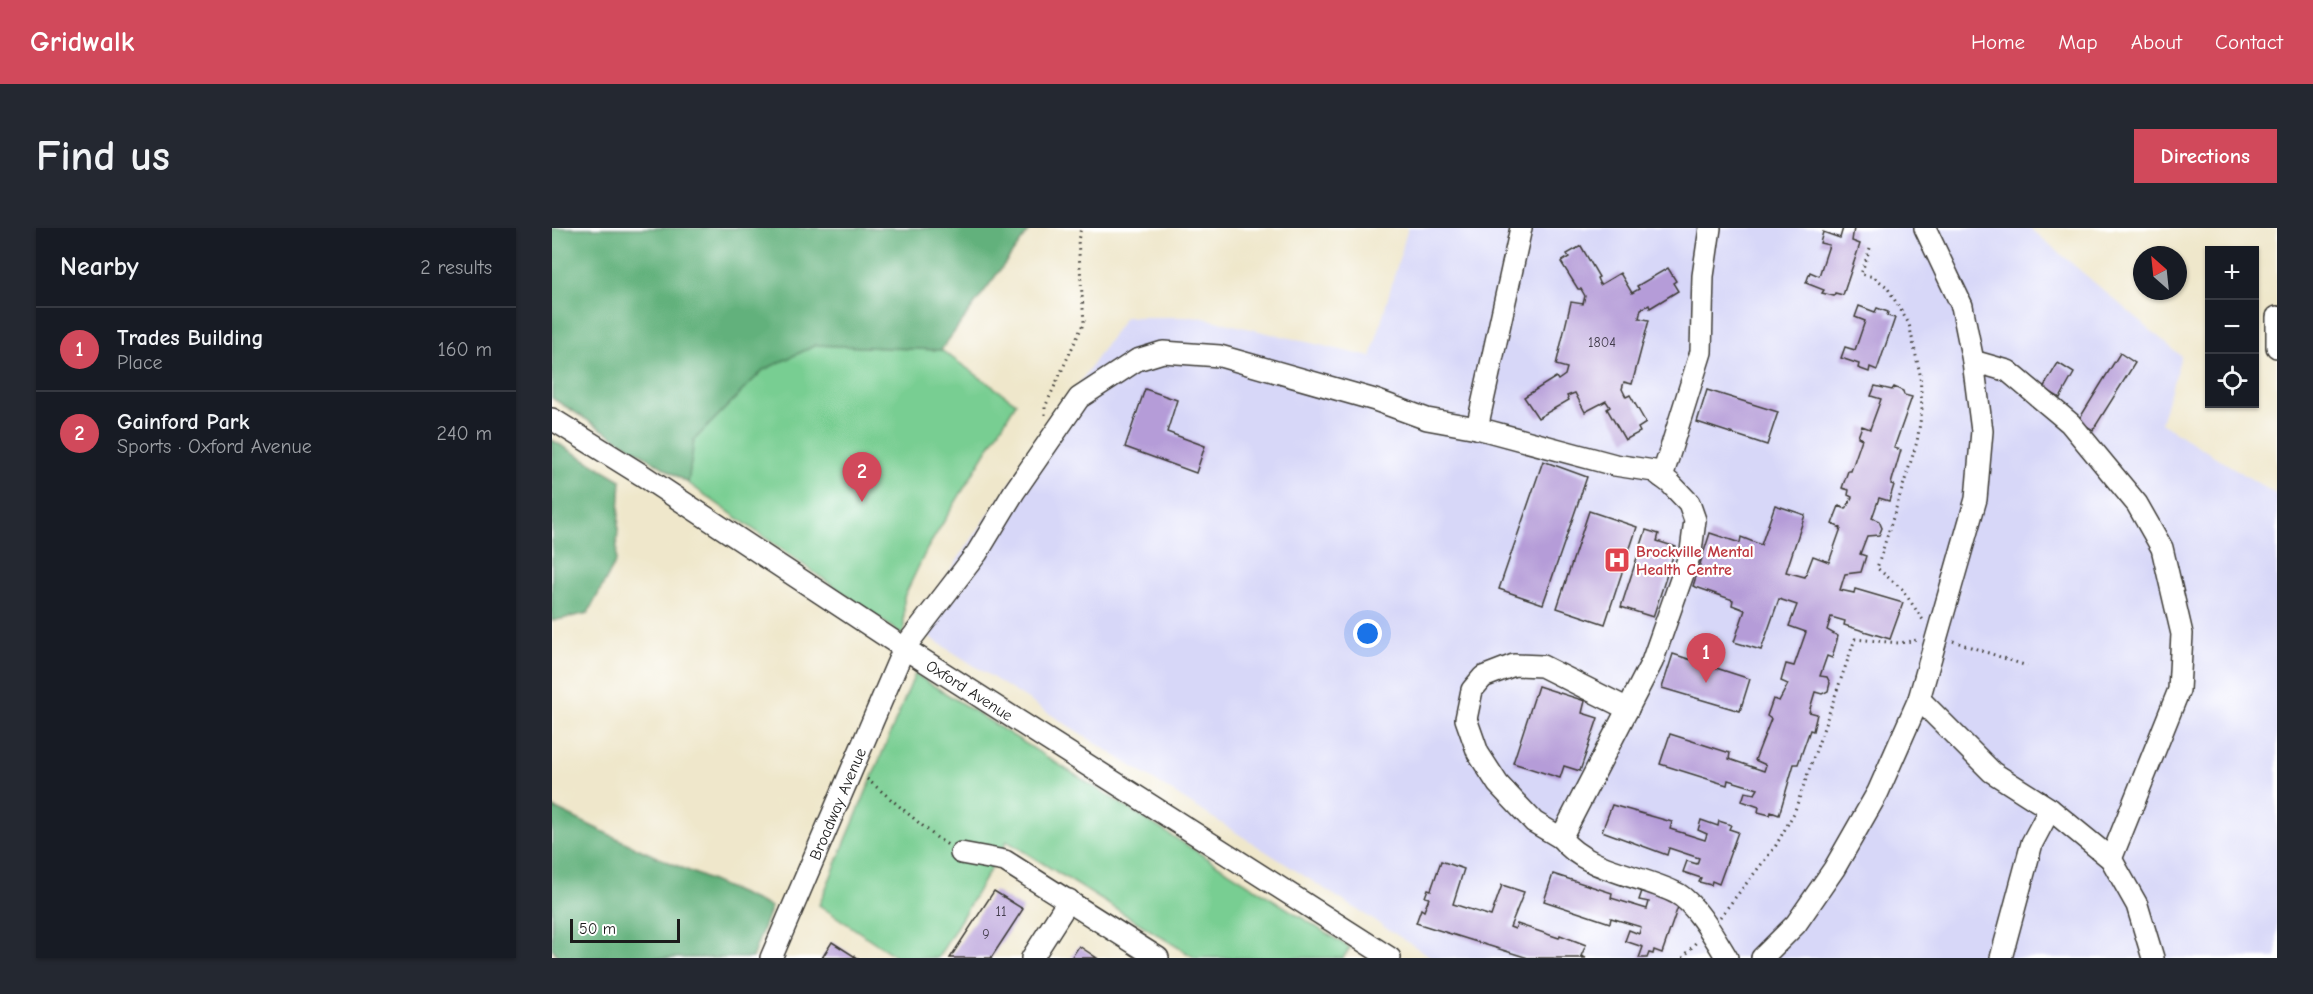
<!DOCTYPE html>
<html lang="en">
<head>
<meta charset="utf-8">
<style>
	body { margin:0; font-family:"Comic Neue",sans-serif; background:#242831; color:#f1f3f6 }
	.controls { position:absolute; right:18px; top:18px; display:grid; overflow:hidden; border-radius:0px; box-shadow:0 2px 4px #0004 }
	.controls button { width:54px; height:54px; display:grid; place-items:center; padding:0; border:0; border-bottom:2px solid #363941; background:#171b24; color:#f1f3f6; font:30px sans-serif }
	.compass { position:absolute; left:1581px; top:18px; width:54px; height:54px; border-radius:50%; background:#171b24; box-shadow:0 2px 4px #0004; rotate:333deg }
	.scale { position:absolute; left:18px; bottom:15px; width:110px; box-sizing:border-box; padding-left:6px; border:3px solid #1c1c1c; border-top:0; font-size:16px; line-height:21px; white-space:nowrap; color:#1c1c1c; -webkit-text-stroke:4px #fff; paint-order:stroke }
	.you { position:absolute; left:816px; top:406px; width:21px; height:21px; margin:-15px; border:4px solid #fff; border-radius:50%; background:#1a73e8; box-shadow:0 0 0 9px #1a73e833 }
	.badge { display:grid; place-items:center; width:39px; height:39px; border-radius:50%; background:#d1495b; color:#fff; font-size:20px; font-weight:700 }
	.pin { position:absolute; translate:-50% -50px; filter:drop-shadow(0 2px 3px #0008) }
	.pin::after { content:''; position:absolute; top:32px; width:21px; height:18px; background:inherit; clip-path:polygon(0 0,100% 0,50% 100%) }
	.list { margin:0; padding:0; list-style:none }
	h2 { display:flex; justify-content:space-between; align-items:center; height:78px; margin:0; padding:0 24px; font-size:26px }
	h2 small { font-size:20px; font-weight:400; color:#9ea1a6 }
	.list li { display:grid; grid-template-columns:39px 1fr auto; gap:18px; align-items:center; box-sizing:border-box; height:84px; padding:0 24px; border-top:2px solid #363941 }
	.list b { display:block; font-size:22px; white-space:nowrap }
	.list p { margin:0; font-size:20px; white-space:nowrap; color:#9ea1a6 }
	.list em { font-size:20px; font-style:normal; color:#9ea1a6 }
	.icon { flex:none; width:33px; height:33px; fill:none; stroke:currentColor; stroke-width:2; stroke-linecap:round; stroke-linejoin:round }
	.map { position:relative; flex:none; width:1725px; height:730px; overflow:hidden; border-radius:0px }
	header { display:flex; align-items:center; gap:36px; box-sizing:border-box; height:84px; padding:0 30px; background:#d1495b; color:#fff }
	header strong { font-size:28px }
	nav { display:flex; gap:33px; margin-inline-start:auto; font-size:21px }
	.intro { display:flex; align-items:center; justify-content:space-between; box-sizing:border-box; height:144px; padding:0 36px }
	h1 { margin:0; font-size:42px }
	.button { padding:15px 27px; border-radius:0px; background:#d1495b; color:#fff; font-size:21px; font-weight:700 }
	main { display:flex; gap:36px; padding:0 36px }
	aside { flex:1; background:#171b24; border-radius:0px; box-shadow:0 2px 4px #0004 }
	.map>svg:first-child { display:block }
	.built { fill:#d7d7f8 }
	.green { fill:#78ce92; stroke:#4a7557; stroke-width:1.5 }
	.forest { fill:#62b17c; stroke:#3f664c; stroke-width:1.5 }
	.building { fill:#b59cd8 }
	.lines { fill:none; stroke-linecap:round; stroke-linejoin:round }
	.minor-casing { stroke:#3c3a36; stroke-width:24 }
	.path { stroke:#3c3a36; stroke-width:3; stroke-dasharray:1.5 4.5; stroke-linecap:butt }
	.minor { stroke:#fff; stroke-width:21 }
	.labels { text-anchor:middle; stroke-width:4.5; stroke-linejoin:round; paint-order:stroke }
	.number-label { font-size:14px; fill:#423c4b }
	.health-label { font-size:16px; font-weight:bold; fill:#be3a42; stroke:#fff; text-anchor:start }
	.street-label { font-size:16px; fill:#1c1c1c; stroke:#fff }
</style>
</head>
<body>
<header>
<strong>Gridwalk</strong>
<nav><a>Home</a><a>Map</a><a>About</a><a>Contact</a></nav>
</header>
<div class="intro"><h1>Find us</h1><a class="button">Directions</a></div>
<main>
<aside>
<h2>Nearby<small>2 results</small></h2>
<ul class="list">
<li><span class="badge">1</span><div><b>Trades Building</b><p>Place</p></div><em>160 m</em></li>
<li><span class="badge">2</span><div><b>Gainford Park</b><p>Sports · Oxford Avenue</p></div><em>240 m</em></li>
</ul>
</aside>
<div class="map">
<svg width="1725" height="730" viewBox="0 0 1725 730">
	<rect width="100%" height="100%" fill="#fff"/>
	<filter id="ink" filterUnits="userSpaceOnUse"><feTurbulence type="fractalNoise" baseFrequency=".0167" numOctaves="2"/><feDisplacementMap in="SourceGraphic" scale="12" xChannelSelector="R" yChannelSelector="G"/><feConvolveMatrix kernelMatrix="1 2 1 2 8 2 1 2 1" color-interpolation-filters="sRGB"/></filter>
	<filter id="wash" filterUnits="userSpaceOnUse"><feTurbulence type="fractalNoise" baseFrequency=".008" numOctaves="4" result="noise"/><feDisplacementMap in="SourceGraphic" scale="24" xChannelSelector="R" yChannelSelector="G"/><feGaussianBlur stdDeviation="1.35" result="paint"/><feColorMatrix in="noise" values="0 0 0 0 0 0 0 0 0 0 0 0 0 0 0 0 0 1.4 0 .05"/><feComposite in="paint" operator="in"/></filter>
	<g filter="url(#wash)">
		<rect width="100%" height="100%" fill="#efe7cb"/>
		<path class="built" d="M856,0H1478L1629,128L1609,195L1725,267V730H881L360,398L573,89H647L819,129Z"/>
		<g class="green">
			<path d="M264,117L389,122L464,175L375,321L352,369V408L136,255L142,212L211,142Z"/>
			<path d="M363,446L798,720L791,730H643L455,613L386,730H346L267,677Z"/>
		</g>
		<g class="forest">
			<path d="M0,0H479L389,122L264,117L211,142L142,212L136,255L0,170Z"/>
			<path d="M0,212L69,252L64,333L36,385L0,393Z"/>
			<path d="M0,579L87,621L219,679L200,730H7L0,720Z"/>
		</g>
		<g id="blocks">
			<g class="building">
				<path d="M1291,0H1302L1300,13L1308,16L1291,67L1283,65L1282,68L1270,65L1272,62L1254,55L1258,44L1267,48L1277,17L1268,15L1271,4L1288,10Z"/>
				<path d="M1029,18L1047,49L1045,50L1048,57L1068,45L1080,65L1087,61L1085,58L1116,40L1124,53L1121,55L1126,63L1098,80L1097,77L1089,81L1087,90L1097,92L1080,156L1072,154L1070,161L1074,169L1078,167L1094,195L1086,200L1088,204L1073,212L1055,181L1058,179L1054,173L1033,184L1023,165L1015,168L1017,172L986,190L972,169L1004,149L1006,152L1013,147L1015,140L1004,137L1019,74L1031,76L1033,68L1029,61H1026L1009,34L1017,29L1015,26Z"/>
				<path d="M1307,78L1323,84L1325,80L1336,84L1335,88L1343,90L1325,142L1318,139L1317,144L1306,140L1307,136L1289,130L1293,119L1303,122L1313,93L1303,89Z"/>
				<path d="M1568,125L1583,135L1541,202L1526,193Z"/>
				<path d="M1506,135L1522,145L1508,170L1491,160Z"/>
				<path d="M1323,158L1340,162L1342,159L1351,163L1352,167L1360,169L1342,220L1349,222L1339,256L1342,257L1337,273L1327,270L1320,290L1327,293L1330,300L1327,307L1315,308L1308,326L1314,328L1309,344L1293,346L1288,362L1302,365L1303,361L1351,375L1338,411L1292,397L1293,393L1279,389L1275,402L1286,408L1280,430L1275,428L1268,448L1275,449L1278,455L1276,463L1270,466L1263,464L1257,484L1265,486L1261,503L1258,502L1246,536H1242L1227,587L1219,584L1218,587L1206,584L1207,579L1190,573L1193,564L1203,566L1206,561L1176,552L1175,557L1108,536L1118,506L1178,525L1177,531L1212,543L1214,537L1203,532L1219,491L1215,488L1221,471L1227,473L1236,456L1229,453L1234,436L1242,438L1254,404L1237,398L1245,377L1227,371L1209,422L1182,414L1193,382L1180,377L1181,372L1141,358L1158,305L1188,315L1189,309L1209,317L1223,277L1253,287L1234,344L1253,349L1261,328L1277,334L1289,300L1280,296L1287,278L1294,281L1300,269L1296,267L1297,262L1290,260L1296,243H1299L1310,211L1306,209L1310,198L1318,201L1329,171L1319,168Z"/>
				<path d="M593,161L625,172L615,204L653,218L644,245L573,219Z"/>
				<path d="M1155,162L1226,184L1215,217L1145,194Z"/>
				<path d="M991,233L1035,249L991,376L947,361Z"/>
				<path d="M1037,283L1085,299L1053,396L1005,380Z"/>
				<path d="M1094,302L1107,306L1105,313L1124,319L1101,389L1069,379Z"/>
				<path d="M1121,426L1198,451L1188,483L1110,460Z"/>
				<path d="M986,458L1033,473L1030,485L1046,490L1028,543L1012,538L1008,550L961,535Z"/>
				<path d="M1060,577L1120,594L1118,601L1153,612L1155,606L1146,602L1149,592L1166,598L1167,593L1179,597L1177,601L1186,604L1167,656L1160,653L1159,657L1147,654L1149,650L1131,644L1135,633L1145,636L1147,630L1117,620L1115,627L1050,603Z"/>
				<path d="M889,633L912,641L901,676L939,688L950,657L972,664L958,699L963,701L965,696L1007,710L1008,707L1034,717L1029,728L1034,730H976L864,695L869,681L872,683L877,670L873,669L876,661L879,662Z"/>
				<path d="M1001,646L1060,665L1059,670L1095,681L1097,674L1087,672L1091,660L1128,673L1110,725L1102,722L1101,726L1097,725L1095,730H1087L1091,719L1073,713L1077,702L1087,706L1089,699L1059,690L1058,695L992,673Z"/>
				<path d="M442,663L471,681L456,704L439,730H398Z"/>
				<path d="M280,714L305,730H270Z"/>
				<path d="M527,718L545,730H519Z"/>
			</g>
		</g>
	</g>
	<g filter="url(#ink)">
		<use href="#blocks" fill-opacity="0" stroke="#3c3a36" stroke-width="1.5"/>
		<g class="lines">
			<g class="minor-casing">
				<g id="minor">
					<path d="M1725,89V119"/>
					<path d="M1421,133L1456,143L1518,195L1585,276L1610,320L1630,406L1627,462L1559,631"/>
					<path id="s1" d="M0,191L90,247L352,420L838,730"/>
					<path d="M925,200L969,0"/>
					<path d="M1110,249L1149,124L1151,48L1158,0"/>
					<path d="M1367,471L1440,544L1498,581L1559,631L1585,677L1601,730"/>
					<path d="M1009,610L982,594L946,556L926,525L914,491L920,462L931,449L962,437L990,438L1076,481"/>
					<path d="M409,625L453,633L606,730"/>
					<path id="s2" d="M219,730L352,420L425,325L462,264L527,170L585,132L611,124L668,128L823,172L875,191L925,200L1063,237L1102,243L1118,255L1137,275L1143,292L1139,323L1100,434L1009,610C1034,643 1089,647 1124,665C1143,674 1164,712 1175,730"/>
					<path d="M480,730L517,672"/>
					<path d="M1210,730L1244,696L1282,641L1326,564L1367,471L1424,271L1430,203L1421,133L1410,78L1373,0"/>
					<path d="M1449,730L1480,615L1498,581"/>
				</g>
			</g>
			<g class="path">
				<path d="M1318,20L1309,46L1322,49L1335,59L1357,96L1368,146L1370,182L1365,214L1325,340L1350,361L1371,392"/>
				<path d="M493,187V179L532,94L526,12L529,0"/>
				<path d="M1401,413L1475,438"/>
				<path d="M315,551L385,610L396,617"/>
				<path d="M1168,689L1223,619L1242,585L1303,411L1347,415L1365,412"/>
				<path d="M1131,730L1145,713"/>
			</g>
			<use href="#minor" class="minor"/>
		</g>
	</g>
	<defs>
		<g id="hospital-square" transform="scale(1.35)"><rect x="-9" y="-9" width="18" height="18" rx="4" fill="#e0444e" stroke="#fff"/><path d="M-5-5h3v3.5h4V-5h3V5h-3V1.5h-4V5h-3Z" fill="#fff"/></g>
	</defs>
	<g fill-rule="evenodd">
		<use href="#hospital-square" x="1065" y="332"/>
	</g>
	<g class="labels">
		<g class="number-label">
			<text x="1050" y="119">1804</text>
			<text x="449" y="688">11</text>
			<text x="434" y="711">9</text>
		</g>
		<g class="health-label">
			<text x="1084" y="329">Brockville Mental<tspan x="1084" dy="18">Health Centre</tspan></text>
		</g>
		<g class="street-label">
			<text dy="6" stroke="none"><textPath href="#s1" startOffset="498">Oxford Avenue</textPath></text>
			<text dy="6" stroke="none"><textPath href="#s2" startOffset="168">Broadway Avenue</textPath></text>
		</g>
	</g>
</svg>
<div class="controls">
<button>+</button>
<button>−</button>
<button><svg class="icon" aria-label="locate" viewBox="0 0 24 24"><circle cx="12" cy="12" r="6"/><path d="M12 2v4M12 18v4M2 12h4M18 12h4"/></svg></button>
</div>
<svg class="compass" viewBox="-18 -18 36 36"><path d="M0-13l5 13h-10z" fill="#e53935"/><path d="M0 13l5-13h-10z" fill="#9ea1a6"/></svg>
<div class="scale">50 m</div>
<div class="you"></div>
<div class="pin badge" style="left:1154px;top:455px">1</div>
<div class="pin badge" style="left:310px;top:274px">2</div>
</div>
</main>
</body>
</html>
